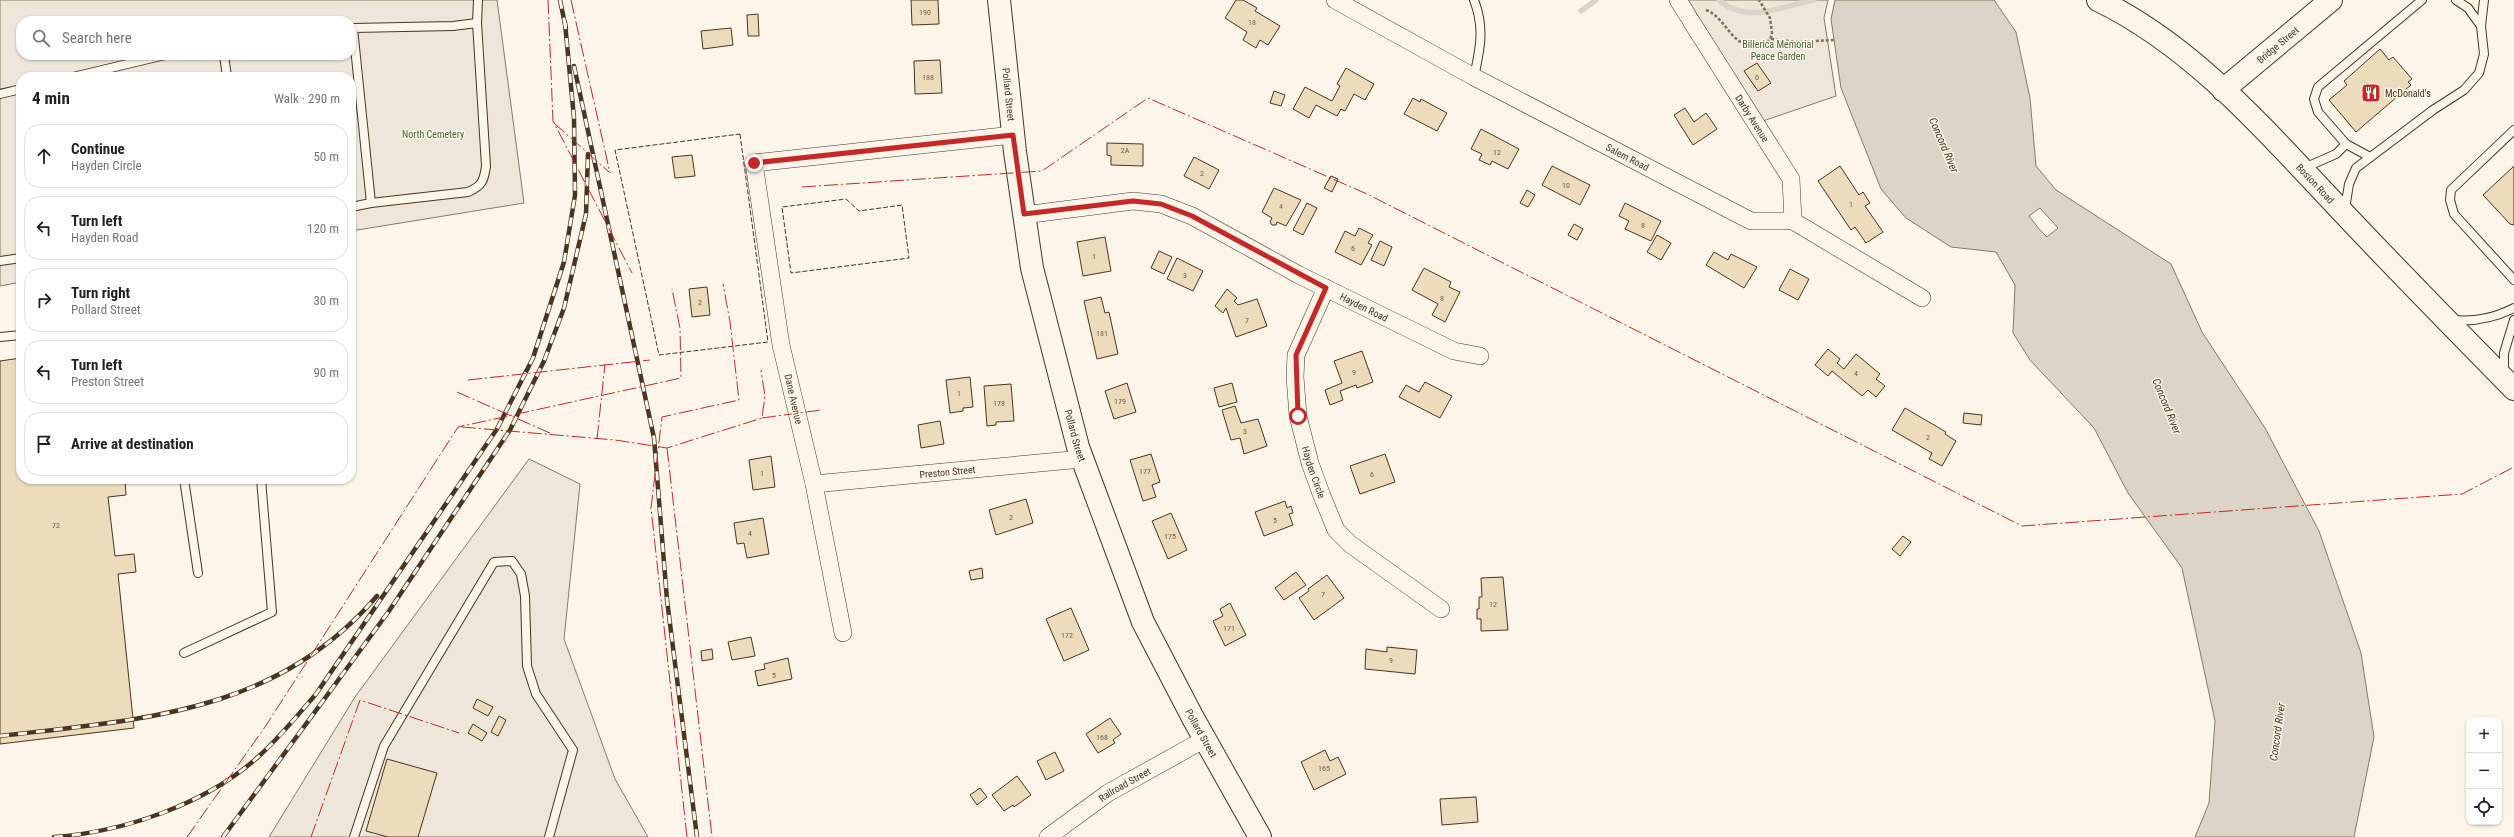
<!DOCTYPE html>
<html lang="en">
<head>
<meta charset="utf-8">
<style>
	body { margin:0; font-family:"Roboto Condensed",sans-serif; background:#f6f6f6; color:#222 }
	.controls { position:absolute; right:12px; bottom:12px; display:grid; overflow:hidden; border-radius:8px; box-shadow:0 1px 3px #0004 }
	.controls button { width:36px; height:36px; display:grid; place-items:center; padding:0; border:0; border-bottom:1px solid #e0e0e0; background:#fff; color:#222; font:20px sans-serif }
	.stop { position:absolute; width:12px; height:12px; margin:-9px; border:3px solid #c62828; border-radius:50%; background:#fff }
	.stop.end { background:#c62828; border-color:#fff; box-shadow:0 1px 4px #0008 }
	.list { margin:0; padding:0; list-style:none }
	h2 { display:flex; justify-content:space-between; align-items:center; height:52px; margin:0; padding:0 16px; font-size:17px }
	h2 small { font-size:13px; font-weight:400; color:#767676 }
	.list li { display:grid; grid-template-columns:26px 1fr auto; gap:12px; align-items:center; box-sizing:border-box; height:64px; margin:0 8px 8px; padding:0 8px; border:1px solid #e0e0e0; border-radius:16px }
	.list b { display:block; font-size:15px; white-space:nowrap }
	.list p { margin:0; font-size:13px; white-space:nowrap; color:#767676 }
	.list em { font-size:13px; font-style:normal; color:#767676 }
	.icon { flex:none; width:22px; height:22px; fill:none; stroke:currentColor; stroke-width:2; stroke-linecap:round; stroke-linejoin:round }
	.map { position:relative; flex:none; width:2514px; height:837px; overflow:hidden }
	.search { position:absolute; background:#fff; box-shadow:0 1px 3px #0004; left:16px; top:16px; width:340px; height:44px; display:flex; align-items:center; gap:10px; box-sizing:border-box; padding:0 14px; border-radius:16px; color:#767676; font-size:15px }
	.panel { position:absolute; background:#fff; box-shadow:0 1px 3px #0004; left:16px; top:72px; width:340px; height:412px; border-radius:16px }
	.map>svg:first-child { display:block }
	.green { fill:#ede6d9; stroke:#887966; fill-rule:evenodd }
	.parking { fill:#ede7d9; stroke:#887966 }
	.water { fill:#dcd4c6; stroke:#887966; fill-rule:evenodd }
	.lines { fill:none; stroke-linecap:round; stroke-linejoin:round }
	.stream { stroke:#dcd4c6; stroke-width:5.5 }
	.building { fill:#ecdcbc; stroke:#4a3520 }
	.service-casing { stroke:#4a3520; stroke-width:10 }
	.minor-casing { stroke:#4a3520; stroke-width:18 }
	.secondary-casing { stroke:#4a3520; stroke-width:24 }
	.primary-casing { stroke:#4a3520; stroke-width:24 }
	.path { stroke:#7f6f5c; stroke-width:2.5; stroke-dasharray:3 2; stroke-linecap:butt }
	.service { stroke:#fbf6e9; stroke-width:8 }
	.minor { stroke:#fbf6e9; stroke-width:17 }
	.secondary { stroke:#fbf6e9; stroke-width:22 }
	.primary { stroke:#fbf6e9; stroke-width:22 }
	.rail-casing { stroke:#4a3520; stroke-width:4.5 }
	.rail { stroke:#fbf6e9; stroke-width:3; stroke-dasharray:9; stroke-linecap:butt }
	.fence { stroke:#4a3520; stroke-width:1; stroke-dasharray:5 2; stroke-linecap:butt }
	.power { stroke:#c62828; stroke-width:1; stroke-dasharray:14 3 2 3; stroke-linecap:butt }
	.route { stroke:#c62828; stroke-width:5 }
	.labels { text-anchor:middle; stroke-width:3; stroke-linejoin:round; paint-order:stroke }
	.number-label { font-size:8px; fill:#725f47 }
	.park-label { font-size:10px; fill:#436837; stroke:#fbf6e9 }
	.street-label { font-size:10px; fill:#4a3520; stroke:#fbf6e9 }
	.poi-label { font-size:10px; fill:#4a3520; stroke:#fbf6e9; text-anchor:start }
	.water-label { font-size:11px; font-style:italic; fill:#4a3520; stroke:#fbf6e9 }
</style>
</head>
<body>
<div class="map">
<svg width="2514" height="837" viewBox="0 0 2514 837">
	<rect width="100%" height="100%" fill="#fbf6e9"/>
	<g class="green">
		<path d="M0,0H497L524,203L351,231V77H21V282L0,286ZM21,21H351V55H21Z"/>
		<path d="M1688,0H1828L1824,18L1836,96L1763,121Z"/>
	</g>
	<path class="parking" d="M529,459L580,484L564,639L615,779L648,837H269L355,697Z"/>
	<path class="water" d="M1835,0H1994L2016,32L2030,98L2036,166L2056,190L2171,264L2202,332L2265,428L2319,531L2361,653L2374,737L2354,837H2195L2209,803L2215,721L2182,568L2128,493L2094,428L2030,360L2013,333L2015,285L1996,252L1951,247L1906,218L1881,189L1841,88L1831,19ZM2040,208L2058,228L2047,237L2040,230L2029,216Z"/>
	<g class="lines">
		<g class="stream">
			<path d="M1719,0C1747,25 1782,6 1814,0"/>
			<path d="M1581,11L1596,0"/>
		</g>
	</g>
	<g class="building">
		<path d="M911,0H938L939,24L912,25Z"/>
		<path d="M1236,0H1243L1257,8L1255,11L1280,26L1268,45L1260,40L1256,48L1243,40L1247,32L1225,18Z"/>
		<path d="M758,14L759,36H748L747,15Z"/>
		<path d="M731,28L733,45L703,49L701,31Z"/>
		<path d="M2380,49L2389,60L2393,57L2412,79L2408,82L2411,85L2356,132L2329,100L2347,85L2344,81Z"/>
		<path d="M940,60L942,93L915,94L914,61Z"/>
		<path d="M1757,63L1771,83L1758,91L1744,71Z"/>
		<path d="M1346,68L1374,84L1365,100L1354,94L1345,111L1341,109L1337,116L1316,105L1309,118L1293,109L1305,87L1332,101L1340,86L1337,84Z"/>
		<path d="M1274,91L1285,95L1281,106L1270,103Z"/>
		<path d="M1413,98L1420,102L1421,99L1447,113L1437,131L1404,114Z"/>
		<path d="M1685,108L1694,122L1706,113L1717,129L1693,145L1674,115Z"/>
		<path d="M1481,129L1519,149L1508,169L1492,161L1490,165L1479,160L1482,154L1471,149Z"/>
		<path d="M1107,143L1143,144V166L1111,165V156L1107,155Z"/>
		<path d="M692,155L695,176L675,178L672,157Z"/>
		<path d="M1194,157L1219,170L1209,189L1184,176Z"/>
		<path d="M1552,166L1590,185L1580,205L1542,185Z"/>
		<path d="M1840,166L1859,195L1863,192L1870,203L1865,206L1883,232L1866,243L1855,227L1851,230L1818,181Z"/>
		<path d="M2514,166V225L2510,224L2483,195Z"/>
		<path d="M1331,176L1338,179L1332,192L1324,188Z"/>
		<path d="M1274,188L1301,200L1286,226L1277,222L1276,225H1272L1270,222L1272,218L1262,212Z"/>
		<path d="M1527,190L1535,195L1528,207L1520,203Z"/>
		<path d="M1307,203L1317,208L1303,235L1293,230Z"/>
		<path d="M1625,203L1661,221L1651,241L1625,229L1629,221L1619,216Z"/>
		<path d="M1574,224L1583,229L1577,240L1568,235Z"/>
		<path d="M1359,228L1373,235L1368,243L1372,245L1361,265L1335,252L1345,231L1355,236Z"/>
		<path d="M1657,235L1671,243L1661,260L1647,252Z"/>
		<path d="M1105,237L1111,271L1083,276L1077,242Z"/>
		<path d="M1380,241L1392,247L1384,266L1371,260Z"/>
		<path d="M1159,251L1172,257L1164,274L1151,268Z"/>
		<path d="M1714,252L1728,260L1731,254L1757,267L1744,288L1706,265Z"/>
		<path d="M1177,258L1203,271L1193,291L1167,279Z"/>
		<path d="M1424,268L1451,282L1449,287L1460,292L1445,322L1432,315L1438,304L1412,290Z"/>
		<path d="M1790,269L1809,279L1798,300L1779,290Z"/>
		<path d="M707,287L710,315L692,317L689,289Z"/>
		<path d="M1227,289L1237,298L1234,301L1238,305L1257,299L1267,326L1236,337L1226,308L1223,313L1215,306Z"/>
		<path d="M1101,297L1105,313L1109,312L1118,354L1097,359L1084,301Z"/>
		<path d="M1828,349L1840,359L1837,363L1844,369L1856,354L1880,374L1876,379L1885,386L1876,397L1868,390L1862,396L1832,371L1828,376L1815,365Z"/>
		<path d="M1362,351L1373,382L1357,388L1356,385L1340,391L1343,400L1330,405L1325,390L1342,383L1334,361Z"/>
		<path d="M21,358V479H125L126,495L108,497L115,556L134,554L136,572L118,574L134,728L0,744V361Z"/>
		<path d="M970,377L973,407L963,408V411L950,413L946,380Z"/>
		<path d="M1425,382L1452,396L1440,418L1399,397L1406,385L1419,392Z"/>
		<path d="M1127,383L1136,412L1114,419L1105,391Z"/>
		<path d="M1232,383L1237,402L1219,407L1214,388Z"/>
		<path d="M1011,384L1014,421L996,422V425L987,426L984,386Z"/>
		<path d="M1235,406L1241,423L1258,419L1267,446L1244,454L1240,438L1231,440L1222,410Z"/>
		<path d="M1905,408L1946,432L1945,434L1956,441L1942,466L1929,459L1932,453L1892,430Z"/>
		<path d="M1964,413L1982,415L1981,425L1963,423Z"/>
		<path d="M940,421L944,444L921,448L918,425Z"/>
		<path d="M1151,454L1160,482L1152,485L1156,497L1143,501L1130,460Z"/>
		<path d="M1385,454L1395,482L1360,494L1350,466Z"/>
		<path d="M771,456L775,487L753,490L749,460Z"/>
		<path d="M1026,499L1033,523L996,535L989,510Z"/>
		<path d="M1285,501L1287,508L1291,506L1293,513L1289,514L1293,525L1264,536L1255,512Z"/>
		<path d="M1171,513L1187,550L1168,559L1152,521Z"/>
		<path d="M763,518L769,554L747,558L744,543L737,544L734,523Z"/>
		<path d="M1903,536L1911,542L1900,556L1892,549Z"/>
		<path d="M982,568L983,578L971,580L969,571Z"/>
		<path d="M1296,572L1306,585L1284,600L1275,588Z"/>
		<path d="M1327,575L1344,598L1314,620L1299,598L1309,591L1308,589Z"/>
		<path d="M1503,577L1508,630L1481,631V619H1477V609H1479V597H1482L1481,578Z"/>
		<path d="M1230,603L1246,635L1225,646L1213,621L1223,616L1220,609Z"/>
		<path d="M1071,608L1089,650L1064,661L1046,619Z"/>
		<path d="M751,637L755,656L732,660L728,642Z"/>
		<path d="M1387,647L1417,650L1415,674L1365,669L1366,649L1387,652Z"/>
		<path d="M712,649L713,659L702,661L701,651Z"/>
		<path d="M788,658L792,679L758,686L755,671L765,669L764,664Z"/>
		<path d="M477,699L493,707L488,716L473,708Z"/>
		<path d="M499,716L506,720L498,736L491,732Z"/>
		<path d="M1110,718L1121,734L1113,740L1115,743L1098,753L1086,734Z"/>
		<path d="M473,724L487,733L482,741L468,733Z"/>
		<path d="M1325,750L1330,761L1338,757L1346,774L1314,790L1301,762Z"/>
		<path d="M1055,752L1064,771L1046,780L1037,761Z"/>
		<path d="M387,759L437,773L418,837H388L366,831Z"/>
		<path d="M1017,776L1031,795L1014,807L1013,805L1004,811L992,795Z"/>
		<path d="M980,788L987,797L977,805L970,795Z"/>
		<path d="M1476,797L1478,822L1442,825L1440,799Z"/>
	</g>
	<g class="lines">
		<g class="service-casing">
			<g id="service">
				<path d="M2456,0L2468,8L2481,26"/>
				<path d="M477,23L478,0"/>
				<path d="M351,28H353L371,203L351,207"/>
				<path d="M353,28L453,26L477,23L486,166C484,181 482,186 468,192L371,203"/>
				<path d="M224,55L227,77"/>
				<path d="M73,77L165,55"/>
				<path d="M1474,77C1480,49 1485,28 1474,0"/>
				<path d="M0,94L21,89"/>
				<path d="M2514,130L2451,190L2450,200L2454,214L2514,280"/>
				<path d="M2346,144L2370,157"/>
				<path d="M2304,168L2336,154L2346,144L2318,112L2314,99L2318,87L2422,0"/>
				<path d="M2345,209L2349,184L2356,168L2433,110L2464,90L2479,73L2484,54L2481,26L2484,0"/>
				<path d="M0,261L21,258"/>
				<path d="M2453,320C2476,322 2494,318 2514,308"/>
				<path d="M0,337L21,335"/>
				<path d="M2504,374V353L2514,320"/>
				<path d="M184,479L198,573"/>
				<path d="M184,653L272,612L261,479"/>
				<path d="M354,837L384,746L494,562L512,561L521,574L525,596L527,666L536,694L573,750L549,837"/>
			</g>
		</g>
		<g class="minor-casing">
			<g id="minor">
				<path id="s1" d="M1335,0L1474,77L1751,221H1793L1922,298"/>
				<path d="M1678,0L1688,16"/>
				<path id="s2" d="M1691,21L1791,179L1793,221"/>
				<path id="s3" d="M1024,215L1133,201L1161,204L1192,216L1299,275L1454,351L1480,356"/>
				<path id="s4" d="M1326,288L1296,355L1295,377L1298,416L1310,463L1322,496L1336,530L1350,544L1441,609"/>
				<path id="s5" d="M814,484L1082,459"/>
				<path d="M843,633L814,484L781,345L754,163L1013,135"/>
				<path id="s6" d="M1048,837L1108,793L1205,739"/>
			</g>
		</g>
		<g class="secondary-casing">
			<g id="secondary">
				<path id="s7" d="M999,0L1015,152L1032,268L1078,447L1143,622L1193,718L1260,837"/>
				<path id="s8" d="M2223,90L2331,0"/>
			</g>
		</g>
		<g class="primary-casing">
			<g id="primary">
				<path id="s9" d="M2098,0C2193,46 2264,129 2335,204C2394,267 2454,328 2514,389"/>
			</g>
		</g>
		<g class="path">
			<path d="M1706,10C1727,17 1733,54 1762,44C1768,42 1771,40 1772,33L1770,18L1759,0"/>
			<path d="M1771,39L1798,42L1834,40"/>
		</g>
		<use href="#service" class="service"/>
		<use href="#minor" class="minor"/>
		<use href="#secondary" class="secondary"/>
		<use href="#primary" class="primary"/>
		<g class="rail-casing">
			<g id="rail">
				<path d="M560,0L566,29"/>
				<path d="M574,66L654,438L667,600L697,837"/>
				<path d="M0,736C143,719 275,714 377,596"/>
				<path d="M54,837C124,832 206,804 258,757C279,738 298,715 316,694L497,429L533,358L564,262L575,195L574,118L565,23"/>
				<path d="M223,837L389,611L510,430L544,361L564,308L586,214L588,154"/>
			</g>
		</g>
		<use href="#rail" class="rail"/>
		<g class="fence">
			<path d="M740,134L768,342L659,355L615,150Z"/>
			<path d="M846,199L859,211L902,205L909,258L791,273L782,207Z"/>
		</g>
		<g class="power">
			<path d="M548,0L553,121L632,273"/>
			<path d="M571,0L610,173"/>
			<path d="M554,123L609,172"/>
			<path d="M802,187L1042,171L1148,98L1367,194L2022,526L2462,494L2514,467"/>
			<path d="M468,380L650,360"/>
			<path d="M457,392L552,434"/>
			<path d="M762,418L821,410"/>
			<path d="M462,427L615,440L667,448L762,418L765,396L761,370"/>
			<path d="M597,439L605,364"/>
			<path d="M667,448L712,837"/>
			<path d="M187,837L265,727L458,427L681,378L680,328L672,289"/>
			<path d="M311,837L360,700L459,733"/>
			<path d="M687,837L651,508L662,417L739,400L730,322L723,284"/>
		</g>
	</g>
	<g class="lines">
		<path class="route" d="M754,163L1013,135L1024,214L1133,201L1161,204L1192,216L1326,288L1296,355L1298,416"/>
	</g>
	<defs>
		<g id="restaurant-square" transform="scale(1)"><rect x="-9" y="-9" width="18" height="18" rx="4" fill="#c62828" stroke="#fbf6e9"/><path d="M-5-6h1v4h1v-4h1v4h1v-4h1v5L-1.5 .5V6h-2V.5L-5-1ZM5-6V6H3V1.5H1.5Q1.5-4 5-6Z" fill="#fff"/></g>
	</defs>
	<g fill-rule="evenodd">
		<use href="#restaurant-square" x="2371" y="93"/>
	</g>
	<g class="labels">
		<g class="number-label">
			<text x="925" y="15">190</text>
			<text x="1252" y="25">18</text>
			<text x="928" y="80">188</text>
			<text x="1757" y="80">0</text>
			<text x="1125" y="153">2A</text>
			<text x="1497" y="155">12</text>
			<text x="1202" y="176">2</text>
			<text x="1566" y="188">10</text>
			<text x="1851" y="207">1</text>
			<text x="1281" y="209">4</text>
			<text x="1643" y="228">8</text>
			<text x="1353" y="251">6</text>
			<text x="1094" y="259">1</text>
			<text x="1185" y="278">3</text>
			<text x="1442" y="301">8</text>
			<text x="700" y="305">2</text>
			<text x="1247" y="323">7</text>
			<text x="1102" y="336">181</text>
			<text x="1354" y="375">9</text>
			<text x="1856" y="376">4</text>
			<text x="959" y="396">1</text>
			<text x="1120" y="404">179</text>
			<text x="999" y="406">178</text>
			<text x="1245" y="434">3</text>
			<text x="1928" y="440">2</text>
			<text x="1145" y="474">177</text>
			<text x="762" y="476">1</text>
			<text x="1372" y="477">6</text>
			<text x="1011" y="520">2</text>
			<text x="1275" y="523">5</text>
			<text x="56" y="528">72</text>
			<text x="750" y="536">4</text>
			<text x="1170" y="539">175</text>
			<text x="1323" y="597">7</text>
			<text x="1493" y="607">12</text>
			<text x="1229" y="631">171</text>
			<text x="1067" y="638">172</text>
			<text x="1391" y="663">9</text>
			<text x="774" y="678">5</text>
			<text x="1102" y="740">168</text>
			<text x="1324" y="771">165</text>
		</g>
		<g class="park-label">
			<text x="1778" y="48">Billerica Memorial<tspan x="1778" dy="12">Peace Garden</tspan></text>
			<text x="433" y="138">North Cemetery</text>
		</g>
		<g class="street-label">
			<text dy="4" stroke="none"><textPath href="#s8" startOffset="71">Bridge Street</textPath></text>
			<text dy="4" stroke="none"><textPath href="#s7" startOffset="95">Pollard Street</textPath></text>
			<text dy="4" stroke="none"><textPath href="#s2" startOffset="115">Darby Avenue</textPath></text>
			<text dy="4" stroke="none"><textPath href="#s1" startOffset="332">Salem Road</textPath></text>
			<text dy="4" stroke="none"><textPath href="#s9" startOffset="286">Boston Road</textPath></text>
			<text dy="4" stroke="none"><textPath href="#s3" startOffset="366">Hayden Road</textPath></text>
			<text transform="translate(794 399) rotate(77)" y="4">Dane Avenue</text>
			<text dy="4" stroke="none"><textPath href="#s7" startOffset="443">Pollard Street</textPath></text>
			<text dy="4" stroke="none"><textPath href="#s5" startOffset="134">Preston Street</textPath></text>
			<text dy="4" stroke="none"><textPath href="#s4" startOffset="193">Hayden Circle</textPath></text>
			<text dy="4" stroke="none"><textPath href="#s7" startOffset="767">Pollard Street</textPath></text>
			<text dy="4" stroke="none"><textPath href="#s6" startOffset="93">Railroad Street</textPath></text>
		</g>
		<g class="poi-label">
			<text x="2385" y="97">McDonald's</text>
		</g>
		<g class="water-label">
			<text transform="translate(1944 145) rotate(67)" y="4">Concord River</text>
			<text transform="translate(2167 406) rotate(68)" y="4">Concord River</text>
			<text transform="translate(2277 732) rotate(-82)" y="4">Concord River</text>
		</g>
	</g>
</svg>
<div class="controls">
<button>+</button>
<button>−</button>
<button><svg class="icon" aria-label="locate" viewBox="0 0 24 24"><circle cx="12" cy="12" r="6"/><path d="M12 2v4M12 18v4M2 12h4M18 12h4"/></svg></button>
</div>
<div class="stop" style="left:1298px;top:416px"></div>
<div class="stop end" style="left:754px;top:163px"></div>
<div class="search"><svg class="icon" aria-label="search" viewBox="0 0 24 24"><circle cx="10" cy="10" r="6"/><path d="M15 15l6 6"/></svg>Search here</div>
<section class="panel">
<h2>4 min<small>Walk · 290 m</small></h2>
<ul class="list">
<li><svg class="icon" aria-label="ahead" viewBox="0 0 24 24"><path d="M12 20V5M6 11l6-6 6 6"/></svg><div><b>Continue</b><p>Hayden Circle</p></div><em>50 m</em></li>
<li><svg class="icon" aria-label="left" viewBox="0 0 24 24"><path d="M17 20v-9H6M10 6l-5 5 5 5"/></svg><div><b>Turn left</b><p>Hayden Road</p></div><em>120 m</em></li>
<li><svg class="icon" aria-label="right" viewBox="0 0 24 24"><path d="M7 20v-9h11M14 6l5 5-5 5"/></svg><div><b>Turn right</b><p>Pollard Street</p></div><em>30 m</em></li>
<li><svg class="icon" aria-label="left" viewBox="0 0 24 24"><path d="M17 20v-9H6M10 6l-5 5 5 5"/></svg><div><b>Turn left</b><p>Preston Street</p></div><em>90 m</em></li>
<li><svg class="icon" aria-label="arrive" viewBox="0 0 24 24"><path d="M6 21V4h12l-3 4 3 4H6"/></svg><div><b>Arrive at destination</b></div></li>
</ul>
</section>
</div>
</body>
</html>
